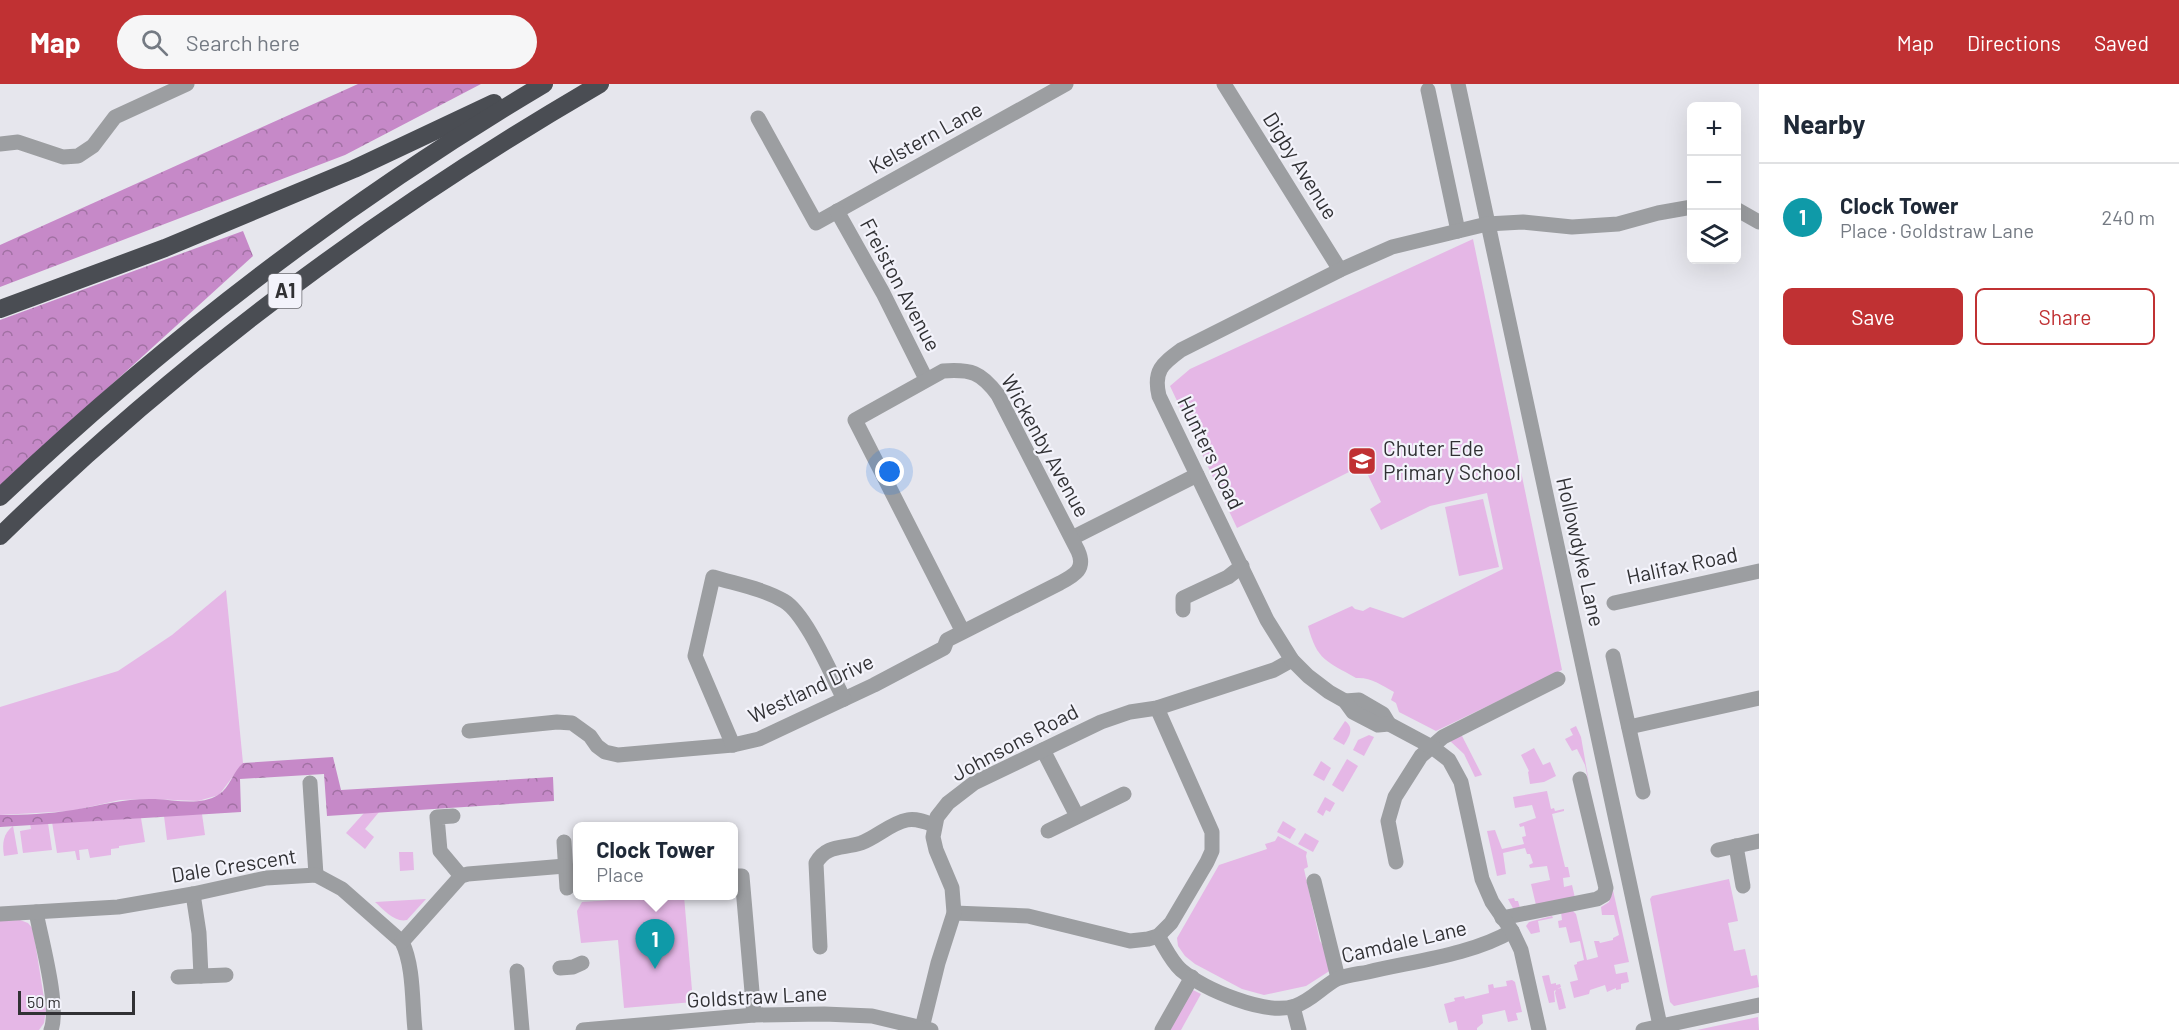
<!DOCTYPE html>
<html lang="en">
<head>
<meta charset="utf-8">
<style>
	body { margin:0; font-family:Barlow,sans-serif; background:#f6f6f7; color:#1f2937 }
	.controls { position:absolute; right:18px; top:18px; display:grid; overflow:hidden; border-radius:9px; box-shadow:0 6px 24px #0002 }
	.controls button { width:54px; height:54px; display:grid; place-items:center; padding:0; border:0; border-bottom:2px solid #e0e1e3; background:#fff; color:#1f2937; font:30px sans-serif }
	.scale { position:absolute; left:18px; bottom:15px; width:117px; box-sizing:border-box; padding-left:6px; border:3px solid #313134; border-top:0; font-size:16px; line-height:21px; white-space:nowrap; color:#313134; -webkit-text-stroke:4px #f3f3fb; paint-order:stroke }
	.you { position:absolute; left:890px; top:388px; width:21px; height:21px; margin:-15px; border:4px solid #fff; border-radius:50%; background:#1a73e8; box-shadow:0 0 0 9px #1a73e833 }
	.badge { display:grid; place-items:center; width:39px; height:39px; border-radius:50%; background:#c03133; color:#fff; font-size:20px; font-weight:700 }
	.pin { position:absolute; translate:-50% -50px; filter:drop-shadow(0 2px 3px #0008) }
	.pin::after { content:''; position:absolute; top:32px; width:21px; height:18px; background:inherit; clip-path:polygon(0 0,100% 0,50% 100%) }
	.popup { position:absolute; left:573px; top:738px; width:165px; height:78px; box-sizing:border-box; display:grid; place-content:center; border-radius:9px; background:#fff; filter:drop-shadow(0 2px 4px #0005); font-size:20px; white-space:nowrap; color:#747a83 }
	.popup b { font-size:22px; color:#1f2937 }
	.popup::after { content:''; position:absolute; left:50%; top:100%; margin-left:-12px; border:12px solid transparent; border-top-color:#fff }
	.list { margin:0; padding:0; list-style:none }
	h2 { display:flex; justify-content:space-between; align-items:center; height:78px; margin:0; padding:0 24px; font-size:26px }
	h2 small { font-size:20px; font-weight:400; color:#747a83 }
	.list li { display:grid; grid-template-columns:39px 1fr auto; gap:18px; align-items:center; box-sizing:border-box; height:108px; padding:0 24px; border-top:2px solid #e0e1e3 }
	.list b { display:block; font-size:22px; white-space:nowrap }
	.list p { margin:0; font-size:20px; white-space:nowrap; color:#747a83 }
	.list em { font-size:20px; font-style:normal; color:#747a83 }
	.actions { display:flex; gap:12px; padding:18px 24px }
	.actions a { flex:1; padding:14px 0; border:2px solid #c03133; border-radius:9px; text-align:center; font-size:21px; color:#c03133 }
	.actions .main { background:#c03133; color:#fff }
	.icon { flex:none; width:33px; height:33px; fill:none; stroke:currentColor; stroke-width:2; stroke-linecap:round; stroke-linejoin:round }
	.map { position:relative; flex:none; width:1759px; height:946px; overflow:hidden }
	header { display:flex; align-items:center; gap:36px; box-sizing:border-box; height:84px; padding:0 30px; background:#c03133; color:#fff }
	header strong { font-size:28px }
	nav { display:flex; gap:33px; margin-inline-start:auto; font-size:21px }
	.search { width:420px; height:54px; background:#f6f6f7; display:flex; align-items:center; gap:15px; box-sizing:border-box; padding:0 21px; border-radius:33px; color:#747a83; font-size:22px }
	main { display:flex }
	aside { flex:1; background:#fff }
	.map>svg:first-child { display:block }
	.green { fill:#e5b7e6 }
	.forest { fill:url(#forest-crowns) }
	.lines { fill:none; stroke-linecap:round; stroke-linejoin:round }
	.minor { stroke:#9c9ea1; stroke-width:15 }
	.highway { stroke:#4a4d53; stroke-width:18 }
	.labels { text-anchor:middle; stroke-width:4.5; stroke-linejoin:round; paint-order:stroke }
	.shield { fill:#f3f3fb; stroke:#6b6b70; stroke-width:1.5 }
	.shield-label { font-size:20px; font-weight:bold; fill:#313134 }
	.street-label { font-size:21px; fill:#313134; stroke:#f3f3fb }
	.poi-label { font-size:21px; fill:#313134; stroke:#f3f3fb; text-anchor:start }
</style>
</head>
<body>
<header>
<strong>Map</strong>
<div class="search"><svg class="icon" aria-label="search" viewBox="0 0 24 24"><circle cx="10" cy="10" r="6"/><path d="M15 15l6 6"/></svg>Search here</div>
<nav><a>Map</a><a>Directions</a><a>Saved</a></nav>
</header>
<main>
<div class="map">
<svg width="1759" height="946" viewBox="0 0 1759 946">
	<defs>
		<pattern id="forest-crowns" width="20" height="18" patternUnits="userSpaceOnUse" patternTransform="scale(1.5)"><rect width="20" height="18" fill="#c689c8"/><path d="M2 6a3 3 0 1 1 6 0M12 15a3 3 0 1 1 6 0" fill="none" stroke="#a171a3"/></pattern>
	</defs>
	<rect width="100%" height="100%" fill="#e6e6ed"/>
	<g class="green">
		<path d="M1473,155L1562,586L1436,647L1399,628L1396,619L1391,616L1394,608C1381,601 1371,593 1356,594C1327,577 1317,577 1308,542L1352,522L1355,525L1363,527L1370,523L1403,534L1503,485L1487,409L1430,422L1381,446L1370,425L1381,418L1363,381L1237,444L1170,302L1190,285Z"/>
		<path d="M1483,415L1499,483L1459,492L1445,423Z"/>
		<path d="M226,506L243,679L219,711L198,717L151,715L120,716L71,727L0,731V623L118,587L172,551Z"/>
		<path d="M1345,637C1355,644 1349,653 1344,661L1333,655Z"/>
		<path d="M1576,642L1581,653L1590,704L1585,681L1577,665L1572,667L1565,655L1573,651L1570,645Z"/>
		<path d="M1461,650L1482,691L1475,693L1464,670L1449,656Z"/>
		<path d="M1369,651L1374,653L1364,672L1353,666L1358,656Z"/>
		<path d="M1534,664L1543,681L1550,678L1556,692L1544,698L1530,700L1528,688L1529,687L1521,671Z"/>
		<path d="M1347,675L1358,682L1343,708L1332,701Z"/>
		<path d="M1321,677L1331,684L1324,697L1313,691Z"/>
		<path d="M1547,707L1551,725L1554,724L1555,727L1564,725V727L1552,730L1565,783H1568L1570,793L1563,794L1564,803L1572,801L1575,814L1515,828L1508,815L1514,814L1515,817H1518L1520,824L1536,821L1531,800L1550,796L1547,782L1530,784L1529,781L1533,779L1530,770H1527L1525,764L1503,769L1506,790L1497,792L1487,747L1495,746L1502,765L1524,760L1522,753L1526,752L1524,742L1520,743L1519,740L1536,734L1532,721L1515,724L1513,713Z"/>
		<path d="M1325,713L1335,719L1330,728L1326,726L1323,732L1317,728Z"/>
		<path d="M379,728L365,745L374,753L365,765L346,749L364,729Z"/>
		<path d="M202,730L205,751L167,756L164,732Z"/>
		<path d="M1596,730L1629,878L1614,881L1616,890L1627,888L1629,898L1621,900V905L1616,906V904L1607,908L1605,901L1590,906L1589,910L1574,914L1570,898L1578,896L1574,881L1577,880V878L1584,876L1580,857L1570,859L1566,843L1559,844L1558,837L1562,836L1561,828L1573,827L1576,830L1587,876L1598,873L1594,857H1599L1600,859L1613,856V854L1619,851L1614,831H1602L1601,823L1609,818L1612,807Z"/>
		<path d="M141,734L145,758L119,762V764L111,765V771L90,774L88,765L79,766L80,776H77L75,767L57,769L52,738Z"/>
		<path d="M1283,737L1296,745L1290,755L1277,748Z"/>
		<path d="M48,739L52,766L23,769L20,747L31,745L30,740Z"/>
		<path d="M13,742L18,770L4,772C2,759 3,750 13,742Z"/>
		<path d="M1305,749L1319,757L1313,768L1298,760Z"/>
		<path d="M1278,752L1307,768L1306,772L1308,783L1304,785L1320,857L1325,865L1331,886L1306,902L1264,911L1242,905L1195,880L1185,872L1178,862L1177,854L1219,781L1267,765L1265,760L1275,757Z"/>
		<path d="M399,768H413L414,786L400,787Z"/>
		<path d="M1729,795L1738,837L1728,839L1734,867L1745,865L1751,892L1757,891L1759,903L1674,922L1670,918L1650,815L1652,812Z"/>
		<path d="M672,812H684L693,918L624,924L618,856L581,859L577,827L582,818Z"/>
		<path d="M426,815L407,836C395,839 384,826 375,818Z"/>
		<path d="M1552,832L1553,834L1538,837L1540,848L1531,850L1526,842L1529,838Z"/>
		<path d="M20,836L28,839L33,845L46,927L44,939L39,946H0V837Z"/>
		<path d="M1549,891L1551,900L1556,899V901L1560,900L1561,903L1554,907L1555,918L1549,919L1542,892Z"/>
		<path d="M1512,896L1515,898L1522,928L1516,929L1518,936L1508,938L1505,926L1482,931L1483,939L1477,944V946H1458L1456,937L1449,939L1444,920L1455,917L1454,914L1464,912L1465,915L1489,909L1488,901L1493,900L1494,904L1507,902L1506,897Z"/>
		<path d="M1561,904L1566,924L1559,926L1555,909L1556,905Z"/>
		<path d="M1191,905L1201,910L1181,946H1170Z"/>
		<path d="M1758,933L1759,946H1697Z"/>
	</g>
	<g class="forest">
		<path d="M358,0H481L345,71L0,203V161Z"/>
		<path d="M243,147L253,172L0,402V236Z"/>
		<path d="M333,673L341,706L553,693L554,717L327,732L324,690L240,695L241,728L0,743V731C24,731 49,730 73,726C101,721 127,714 155,715C175,716 200,722 218,711C230,704 233,687 243,679Z"/>
	</g>
	<g class="lines">
		<g class="minor">
			<path d="M1224,0L1340,186"/>
			<path d="M1458,0L1661,946"/>
			<path d="M1428,6L1458,147"/>
			<path d="M758,34L816,139L1066,0"/>
			<path d="M0,60L18,58L63,73L78,72L93,62L115,33L187,0"/>
			<path d="M1736,125L1759,138"/>
			<path d="M837,127L883,209L926,295"/>
			<path d="M1072,454L1197,391"/>
			<path d="M1614,519L1759,487"/>
			<path d="M1183,526V514L1228,493L1242,482"/>
			<path d="M1613,572L1643,708"/>
			<path d="M1345,617L1359,616L1383,630L1389,640"/>
			<path d="M1629,643L1759,614"/>
			<path d="M469,647L557,638L572,639L590,652L597,662L605,668L618,671L733,661L759,655L874,601L944,564L947,556L963,548L1060,499C1075,491 1086,485 1078,467L998,311C981,288 971,285 943,287L855,336L963,548"/>
			<path d="M733,661L695,572L713,493C736,500 764,505 784,517C806,530 831,590 844,615"/>
			<path d="M1043,666L1077,732"/>
			<path d="M310,699L316,791"/>
			<path d="M453,732L437,733L440,767L461,792"/>
			<path d="M1048,747L1124,710"/>
			<path d="M564,758L567,804"/>
			<path d="M1736,762L1743,802"/>
			<path d="M1718,766L1759,757"/>
			<path d="M1396,778L1388,737L1395,713L1421,672L1443,653L1558,595"/>
			<path d="M733,792H742L754,931"/>
			<path d="M1314,797L1338,894"/>
			<path d="M193,810L199,849L201,892"/>
			<path d="M36,828C41,855 60,923 51,946"/>
			<path d="M954,829L1028,832L1130,857L1148,855L1158,852L1171,839L1207,778L1212,767V748L1157,624"/>
			<path d="M0,830L118,823L193,810L266,794L316,791L342,805L402,858C414,882 412,920 415,946"/>
			<path d="M1502,834L1597,815L1604,811L1606,804L1580,695"/>
			<path d="M1158,852C1165,863 1171,877 1181,886C1204,905 1265,932 1295,922C1311,917 1322,903 1337,895C1346,891 1358,890 1368,888C1414,877 1471,871 1512,847"/>
			<path d="M402,858L461,792L468,790L565,782"/>
			<path d="M820,863L816,779C827,760 843,765 861,759C877,753 891,739 907,736C916,734 926,738 934,741"/>
			<path d="M560,884L573,883L582,879"/>
			<path d="M517,887L522,946"/>
			<path d="M178,893L226,891"/>
			<path d="M1293,923L1299,946"/>
			<path d="M922,944L938,879L954,829L952,804L936,766L933,753L937,733L948,719L974,699L1101,638L1130,628L1157,624L1274,586L1292,576"/>
			<path d="M583,946L754,931L824,930L872,932L931,946"/>
			<path d="M1162,946L1192,893"/>
			<path d="M1539,946L1521,866L1512,847L1492,818L1482,795L1461,698L1449,676L1432,663L1389,640L1378,641L1353,628L1345,617L1329,608L1308,592L1292,576L1267,536L1159,312C1153,287 1162,280 1181,266L1340,186L1392,163L1487,140L1523,138L1572,143L1618,140L1658,129L1692,123"/>
			<path d="M1643,946L1759,921"/>
		</g>
		<g class="highway">
			<path d="M0,225L165,164L354,85L494,19"/>
			<path d="M0,413C166,256 347,117 544,0"/>
			<path d="M0,452C183,274 380,128 600,0"/>
		</g>
	</g>
	<defs>
		<g id="school-square" transform="scale(1.5)"><rect x="-9" y="-9" width="18" height="18" rx="4" fill="#c03133" stroke="#f3f3fb"/><path d="M0-5L7-2L0 1L-7-2ZM-4 1L0 2.5L4 1V4Q0 6-4 4Z" fill="#fff"/></g>
	</defs>
	<g fill-rule="evenodd">
		<use href="#school-square" x="1362" y="377"/>
	</g>
	<g class="labels">
		<rect class="shield" x="268.5" y="190" width="33" height="34" rx="4.5"/>
		<g class="shield-label">
			<text x="285" y="214">A1</text>
		</g>
		<g class="street-label">
			<text transform="translate(926 54) rotate(-29)" y="7">Kelstern Lane</text>
			<text transform="translate(1300 82) rotate(58)" y="7">Digby Avenue</text>
			<text transform="translate(900 201) rotate(62)" y="7">Freiston Avenue</text>
			<text transform="translate(1045 362) rotate(61)" y="7">Wickenby Avenue</text>
			<text transform="translate(1210 369) rotate(64)" y="7">Hunters Road</text>
			<text transform="translate(1580 468) rotate(77)" y="7">Hollowdyke Lane</text>
			<text transform="translate(1682 482) rotate(-12)" y="7">Halifax Road</text>
			<text transform="translate(811 605) rotate(-25)" y="7">Westland Drive</text>
			<text transform="translate(1015 659) rotate(-28)" y="7">Johnsons Road</text>
			<text transform="translate(234 782) rotate(-9)" y="7">Dale Crescent</text>
			<text transform="translate(1404 858) rotate(-13)" y="7">Camdale Lane</text>
			<text transform="translate(757 913) rotate(-3)" y="7">Goldstraw Lane</text>
		</g>
		<g class="poi-label">
			<text x="1383" y="372">Chuter Ede<tspan x="1383" dy="24">Primary School</tspan></text>
		</g>
	</g>
</svg>
<div class="controls">
<button>+</button>
<button>−</button>
<button><svg class="icon" aria-label="layers" viewBox="0 0 24 24"><path d="M12 4l9 5-9 5-9-5zM3 14l9 5 9-5"/></svg></button>
</div>
<div class="scale">50 m</div>
<div class="you"></div>
<div class="pin badge" style="left:655px;top:885px;background:#0f9aa8">1</div>
<div class="popup"><b>Clock Tower</b>Place</div>
</div>
<aside>
<h2>Nearby<small></small></h2>
<ul class="list">
<li><span class="badge" style="background:#0f9aa8">1</span><div><b>Clock Tower</b><p>Place · Goldstraw Lane</p></div><em>240 m</em></li>
</ul>
<div class="actions"><a class="main">Save</a><a>Share</a></div>
</aside>
</main>
</body>
</html>
